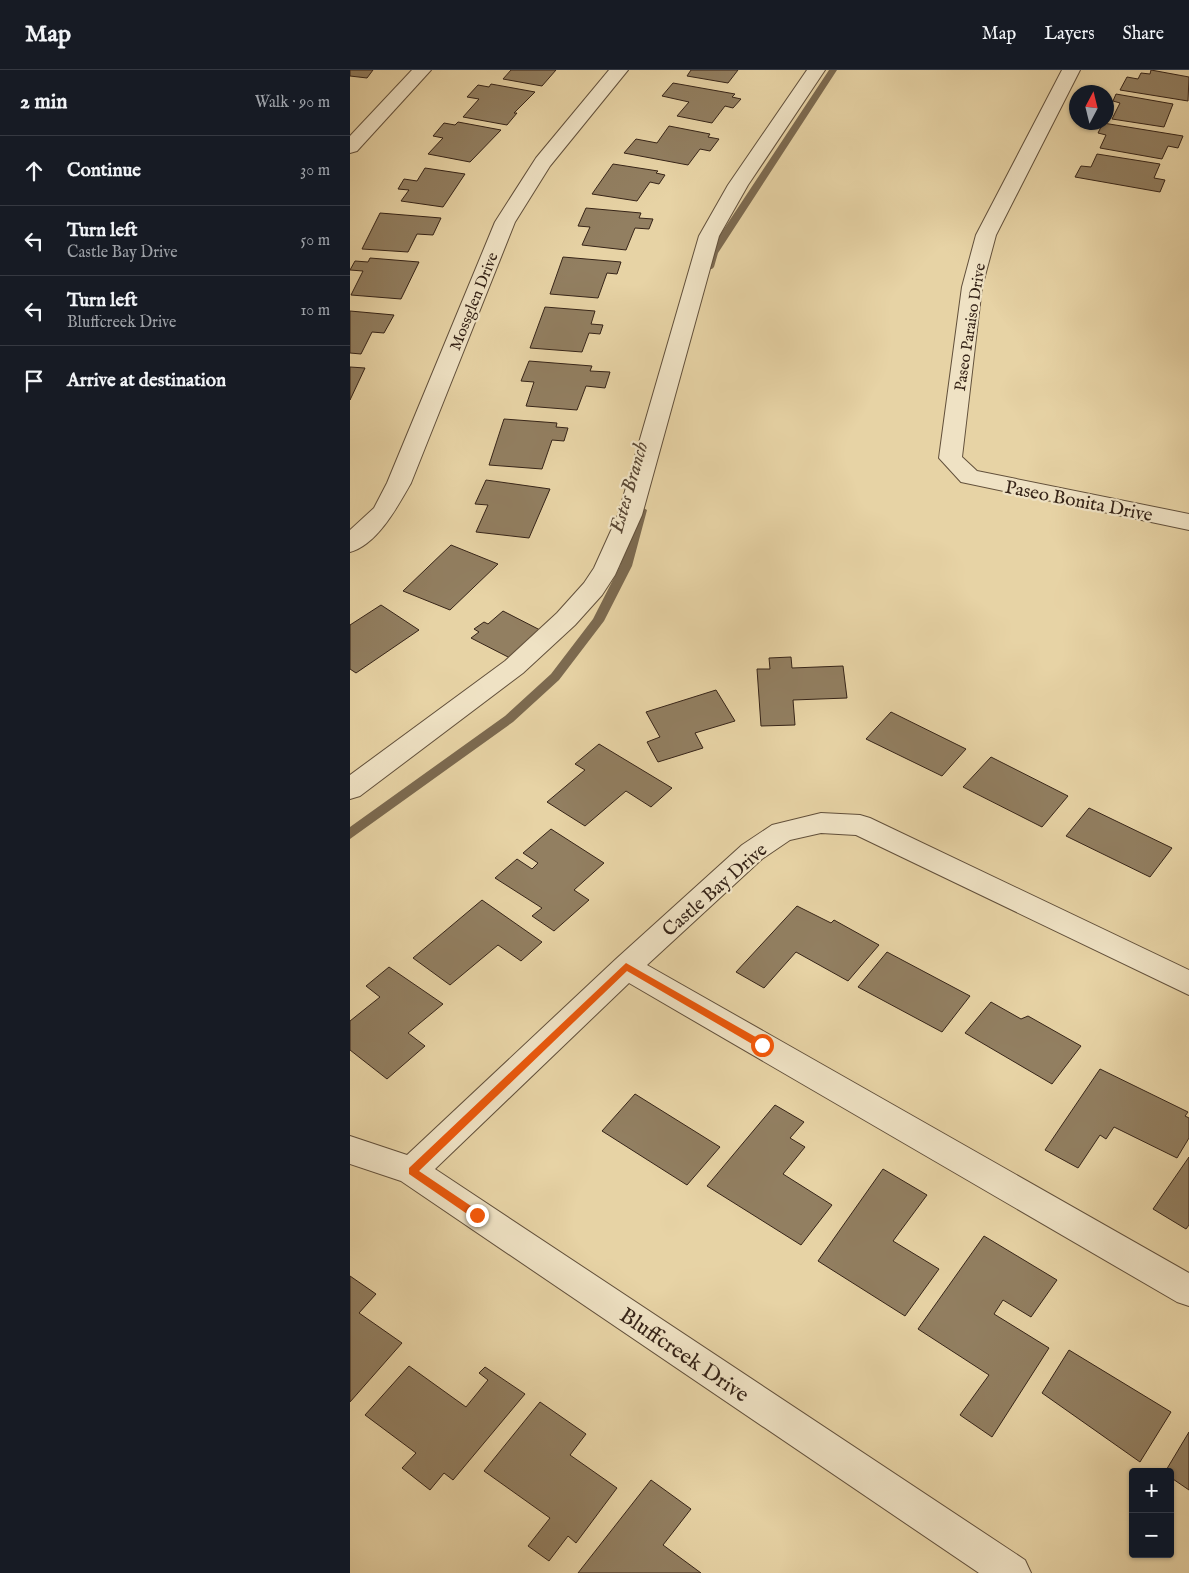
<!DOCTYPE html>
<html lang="en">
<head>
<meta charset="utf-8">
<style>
	body { margin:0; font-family:"IM FELL English",serif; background:#20242c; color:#f1f3f6 }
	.controls { position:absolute; right:15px; bottom:15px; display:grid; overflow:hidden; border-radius:5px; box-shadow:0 1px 4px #0004 }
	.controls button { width:45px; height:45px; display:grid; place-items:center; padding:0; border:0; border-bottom:1px solid #363941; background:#171b24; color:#f1f3f6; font:25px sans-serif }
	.compass { position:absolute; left:719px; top:15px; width:45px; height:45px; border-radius:50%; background:#171b24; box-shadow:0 1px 4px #0004; rotate:7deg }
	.stop { position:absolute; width:15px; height:15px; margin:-11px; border:4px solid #ea580c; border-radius:50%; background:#fff }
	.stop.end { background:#ea580c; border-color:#fff; box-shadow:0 1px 5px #0008 }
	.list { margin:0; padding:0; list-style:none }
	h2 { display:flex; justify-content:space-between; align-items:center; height:65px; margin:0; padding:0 20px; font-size:21px }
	h2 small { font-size:16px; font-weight:400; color:#9ea1a6 }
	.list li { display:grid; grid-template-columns:32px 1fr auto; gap:15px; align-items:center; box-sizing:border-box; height:70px; padding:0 20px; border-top:1px solid #363941 }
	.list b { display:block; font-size:19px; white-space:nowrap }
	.list p { margin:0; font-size:16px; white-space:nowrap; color:#9ea1a6 }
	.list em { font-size:16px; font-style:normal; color:#9ea1a6 }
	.icon { flex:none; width:28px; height:28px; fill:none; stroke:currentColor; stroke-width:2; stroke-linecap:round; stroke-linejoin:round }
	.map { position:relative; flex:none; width:839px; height:1503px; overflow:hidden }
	header { display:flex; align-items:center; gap:30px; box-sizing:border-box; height:70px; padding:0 25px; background:#171b24; border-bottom:1px solid #363941 }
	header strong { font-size:24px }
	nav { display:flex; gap:28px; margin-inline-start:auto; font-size:18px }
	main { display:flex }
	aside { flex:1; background:#171b24 }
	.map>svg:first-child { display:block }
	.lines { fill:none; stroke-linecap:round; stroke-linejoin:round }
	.stream { fill:#7c6a50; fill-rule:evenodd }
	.building { fill:#927f61; stroke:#362418 }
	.minor-casing { stroke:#62503b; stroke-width:2 }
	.minor { fill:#efe2c4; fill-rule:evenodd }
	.route { fill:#ea580c }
	.labels { text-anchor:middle; stroke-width:4.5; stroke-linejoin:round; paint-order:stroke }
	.far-street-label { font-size:16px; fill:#362418; stroke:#efe2c4 }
	.street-label { font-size:19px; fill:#362418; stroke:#efe2c4 }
	.water-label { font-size:20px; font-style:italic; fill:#594734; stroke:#efe2c4 }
	.near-street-label { font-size:22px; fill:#362418; stroke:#efe2c4 }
</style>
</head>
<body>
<header>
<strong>Map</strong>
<nav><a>Map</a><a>Layers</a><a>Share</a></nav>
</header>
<main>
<aside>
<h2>2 min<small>Walk · 90 m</small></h2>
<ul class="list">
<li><svg class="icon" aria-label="ahead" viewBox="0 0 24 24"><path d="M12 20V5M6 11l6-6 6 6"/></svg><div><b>Continue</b></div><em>30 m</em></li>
<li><svg class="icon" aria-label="left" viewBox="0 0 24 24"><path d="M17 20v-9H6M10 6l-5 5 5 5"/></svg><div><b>Turn left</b><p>Castle Bay Drive</p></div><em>50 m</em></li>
<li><svg class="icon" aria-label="left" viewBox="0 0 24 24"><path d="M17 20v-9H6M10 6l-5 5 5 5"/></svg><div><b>Turn left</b><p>Bluffcreek Drive</p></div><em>10 m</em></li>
<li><svg class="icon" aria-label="arrive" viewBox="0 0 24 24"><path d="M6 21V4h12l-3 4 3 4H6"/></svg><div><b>Arrive at destination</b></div></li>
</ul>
</aside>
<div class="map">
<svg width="839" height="1503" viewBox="0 0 839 1503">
	<rect width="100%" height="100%" fill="#e7d3a5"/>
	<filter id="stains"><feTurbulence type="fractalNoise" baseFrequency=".004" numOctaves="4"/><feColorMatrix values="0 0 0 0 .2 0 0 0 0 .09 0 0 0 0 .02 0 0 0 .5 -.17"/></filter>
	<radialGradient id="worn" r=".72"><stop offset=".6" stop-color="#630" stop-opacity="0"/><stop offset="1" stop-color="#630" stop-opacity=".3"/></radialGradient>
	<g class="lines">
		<g class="stream">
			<path d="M479,0H487L368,183L364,197L362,199H356L354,197L358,183Z"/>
			<path d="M292,437L297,440L282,496L254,551L209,610L163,652L0,769V757L155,646L201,604L243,549L270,496L287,440Z"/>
		</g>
	</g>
	<g class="building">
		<path d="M0,0H23L17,8L0,6Z"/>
		<path d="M161,0H206L192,16L153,9Z"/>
		<path d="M341,0H388L378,13L337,6Z"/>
		<path d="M801,0L839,7L838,31L770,20L777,7L788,9L791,3L800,4Z"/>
		<path d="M323,13L385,24L382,27L391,29L383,38L375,36L362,53L327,46L339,32L312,26Z"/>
		<path d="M141,14L185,22L164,43H167L157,55L113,47L129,29L117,27L128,15L139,17Z"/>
		<path d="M766,24L823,34L814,57L762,49L770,33L763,31Z"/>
		<path d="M108,52L151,60L120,92L78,84L93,68L83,66L94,53L105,55Z"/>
		<path d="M753,53L833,66L828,78L818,76L812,89L750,78L756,65L748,63Z"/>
		<path d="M319,56L360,64L358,67L369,69L360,81L350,79L338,95L274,83L286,69L307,73Z"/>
		<path d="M747,84L810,94L804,108L815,110L810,122L725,107L731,96L741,97Z"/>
		<path d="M263,94L308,101L306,103L315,105L309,114L300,112L287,131L242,124Z"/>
		<path d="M75,98L115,104L93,137L51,131L59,120L48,119L54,109L67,111Z"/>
		<path d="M236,138L291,143L289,148L303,149L299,159L285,158L276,180L232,175L240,157L228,156Z"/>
		<path d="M30,143L91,148L83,165L67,164L58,182L12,179Z"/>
		<path d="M213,187L271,192L267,204L257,203L248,228L200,224Z"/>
		<path d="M20,188L69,192L51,229L1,225L13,201L0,200L5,191L18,192Z"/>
		<path d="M195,237L245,241L241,254L253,255L250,264L239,263L232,282L180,278Z"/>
		<path d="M0,241L44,245L34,263L22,262L11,284L0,283Z"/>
		<path d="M179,291L242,296L240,301L260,302L255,318L236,316L227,340L176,336L184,312L171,311Z"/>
		<path d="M0,297L15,298L0,330Z"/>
		<path d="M154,349L207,353L206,357L218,358L214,371L202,370L192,399L139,395Z"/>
		<path d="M136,410L200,419L179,468L126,462L138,435L125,434Z"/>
		<path d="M101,475L148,494L100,540L53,521Z"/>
		<path d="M31,535L69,560L6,603L0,599V555Z"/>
		<path d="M153,541L192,561L160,588L121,568L129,562L124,559L134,552L138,554Z"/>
		<path d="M441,587L442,598L493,596L497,628L443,630L445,655L411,656L407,599H420L419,588Z"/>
		<path d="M366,620L385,651L345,663L353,678L308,692L297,672L310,667L296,642Z"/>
		<path d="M541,642L616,679L592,706L516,669Z"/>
		<path d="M249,674L322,718L301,737L276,721L235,756L197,732L235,700L225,694Z"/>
		<path d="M641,687L718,726L692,757L613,717Z"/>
		<path d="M739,738L822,778L800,807L716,766Z"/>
		<path d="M201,759L254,793L224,820L239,830L204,861L182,846L192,838L145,808L167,789L182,799L188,793L173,783Z"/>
		<path d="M132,830L192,872L171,891L148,875L100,915L63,888Z"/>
		<path d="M447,836L481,853L484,850L529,875L498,911L446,882L414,918L386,902Z"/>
		<path d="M537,882L620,926L592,962L508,917Z"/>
		<path d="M39,897L93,934L58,963L75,976L37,1009L0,980V951L30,927L16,916Z"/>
		<path d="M641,932L671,949L678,946L731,976L702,1014L615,963Z"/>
		<path d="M750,999L838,1042L835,1046L839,1048V1068L827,1088L764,1057L756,1069L750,1065L728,1098L695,1080Z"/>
		<path d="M285,1024L370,1077L337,1115L252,1061Z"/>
		<path d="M425,1035L454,1052L440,1068L455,1077L433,1104L482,1135L451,1175L357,1116Z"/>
		<path d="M839,1087V1155L836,1159L803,1139Z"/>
		<path d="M533,1099L577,1125L543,1171L589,1199L555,1246L468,1191Z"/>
		<path d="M634,1166L707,1210L681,1247L653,1230L644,1244L699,1278L642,1367L610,1345L639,1305L568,1259Z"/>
		<path d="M0,1206L26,1224L9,1243L52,1273L0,1332Z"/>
		<path d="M719,1280L821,1342L790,1392L692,1323Z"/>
		<path d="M59,1296L116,1337L138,1310L129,1303L135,1297L175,1324L103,1410L94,1403L80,1420L52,1398L66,1383L15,1345Z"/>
		<path d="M190,1332L236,1364L220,1385L267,1418L226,1473L218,1466L199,1491L178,1476L200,1448L134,1401Z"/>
		<path d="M839,1362V1420L820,1407V1402H815Z"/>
		<path d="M301,1410L341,1439L313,1475L351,1503H228Z"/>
	</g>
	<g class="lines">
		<g class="minor-casing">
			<g id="minor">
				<path d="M62,0H81L7,81L0,83V66Z"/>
				<path d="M259,0H278L200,96L165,152L61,413C48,436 27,475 0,482V460L24,438L37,413L145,152L186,88Z"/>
				<path d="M457,0H475L398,115L369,166L292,445L265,505L252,525L225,555L173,603L10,726L0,729V705L155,591L207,543L234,513L244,498L268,445L349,166L378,115Z"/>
				<path d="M712,0H730L646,165L632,217L612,387L627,401L839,444V460L611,412L589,388L612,217L626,165Z"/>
				<path d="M471,743L510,745L520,748L839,900V925L506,765L471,763L440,770L412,789L297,895L839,1203V1236L827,1232L279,913L85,1099L675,1490L681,1503H629L51,1111L0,1094V1066L57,1085L266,889L392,775L422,755Z"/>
			</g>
		</g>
		<use href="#minor" class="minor"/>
	</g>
	<path class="route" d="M276,893L416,973V978H409L277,901L69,1101L130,1142V1148H123L59,1104V1098Z"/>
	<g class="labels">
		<g class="far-street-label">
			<text transform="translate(123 231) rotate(-68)" y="6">Mossglen Drive</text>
			<text transform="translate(619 257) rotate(-81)" y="6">Paseo Paraiso Drive</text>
		</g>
		<g class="street-label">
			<text transform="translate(729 430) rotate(11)" y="7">Paseo Bonita Drive</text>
			<text transform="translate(364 819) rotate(-41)" y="7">Castle Bay Drive</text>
		</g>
		<g class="water-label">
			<text transform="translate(278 417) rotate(-74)" y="7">Estes Branch</text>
		</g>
		<g class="near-street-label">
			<text transform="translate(335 1284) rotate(34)" y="8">Bluffcreek Drive</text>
		</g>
	</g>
	<rect width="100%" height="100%" filter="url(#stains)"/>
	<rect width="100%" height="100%" fill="url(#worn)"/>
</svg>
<div class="controls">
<button>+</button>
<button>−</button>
</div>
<svg class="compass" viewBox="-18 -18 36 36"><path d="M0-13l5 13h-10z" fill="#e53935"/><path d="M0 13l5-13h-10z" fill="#9ea1a6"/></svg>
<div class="stop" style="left:412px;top:975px"></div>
<div class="stop end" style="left:127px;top:1145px"></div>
</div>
</main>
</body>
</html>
